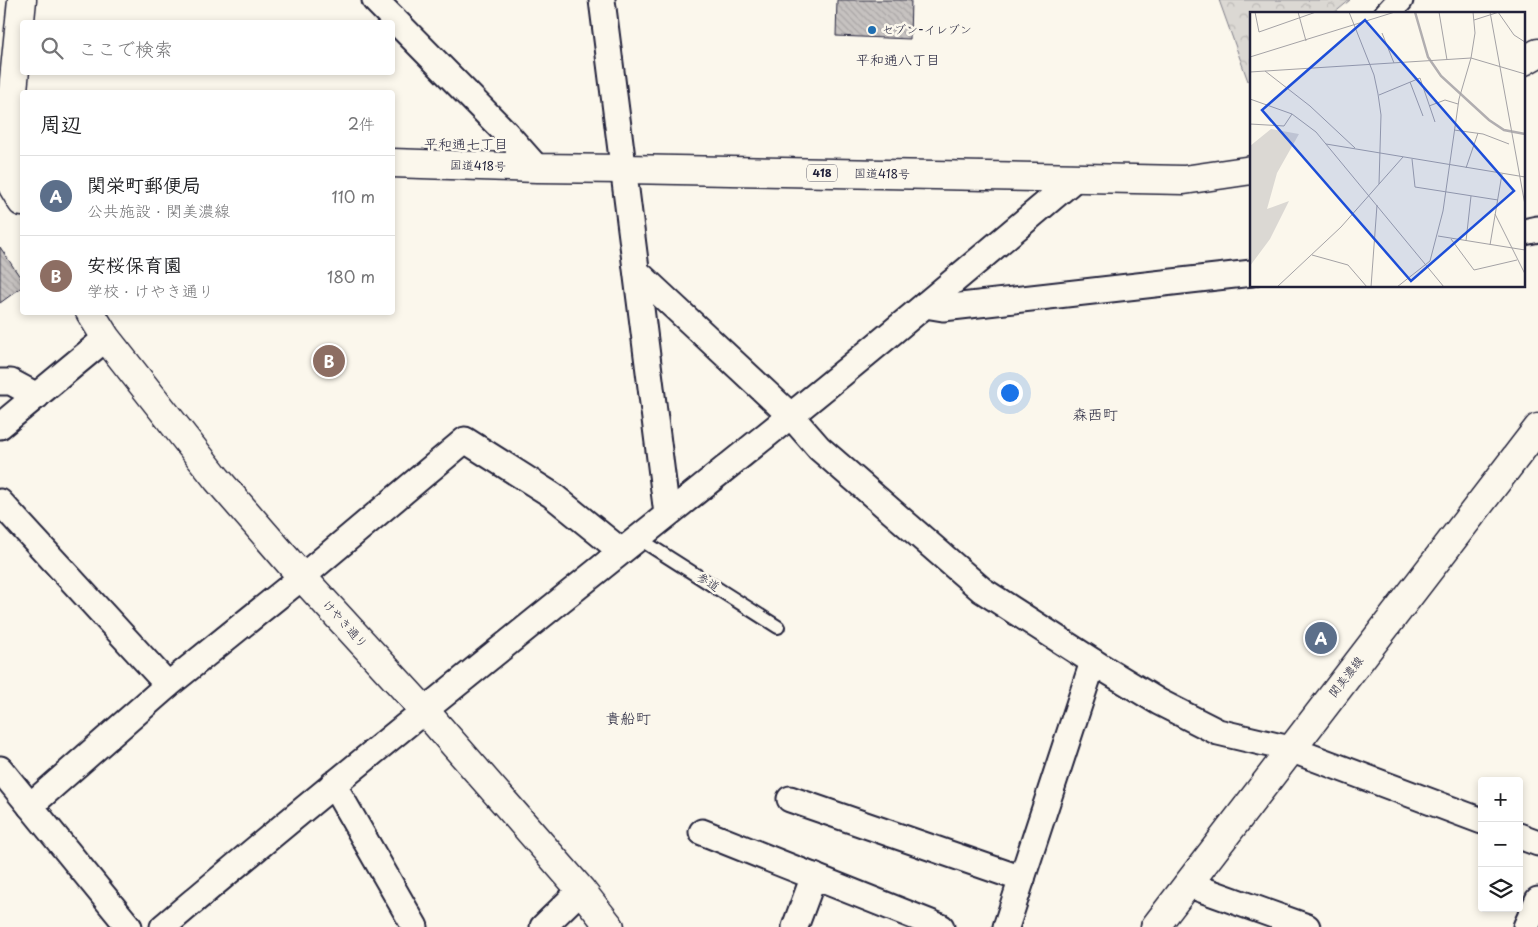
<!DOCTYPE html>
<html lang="ja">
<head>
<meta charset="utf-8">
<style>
	body { margin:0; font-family:"Playpen Sans","Klee One",sans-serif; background:#f6f6f6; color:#202124 }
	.controls { position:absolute; right:15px; bottom:15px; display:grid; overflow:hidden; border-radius:5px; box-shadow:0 2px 8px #0003 }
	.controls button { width:45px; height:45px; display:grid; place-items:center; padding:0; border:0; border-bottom:1px solid #e0e0e0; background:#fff; color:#202124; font:25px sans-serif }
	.you { position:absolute; left:1009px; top:392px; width:18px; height:18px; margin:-12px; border:4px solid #fff; border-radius:50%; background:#1a73e8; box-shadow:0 0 0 8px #1a73e833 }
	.badge { display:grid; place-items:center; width:32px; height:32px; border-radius:50%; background:#1f6fb2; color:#fff; font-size:16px; font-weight:700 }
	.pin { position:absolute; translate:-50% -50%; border:2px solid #fff; box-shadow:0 1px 5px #0006 }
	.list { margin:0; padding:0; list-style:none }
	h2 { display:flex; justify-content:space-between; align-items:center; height:65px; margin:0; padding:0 20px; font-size:21px }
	h2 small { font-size:16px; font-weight:400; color:#757577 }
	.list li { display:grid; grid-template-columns:32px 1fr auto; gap:15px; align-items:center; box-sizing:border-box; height:80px; padding:0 20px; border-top:1px solid #e0e0e0 }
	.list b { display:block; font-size:19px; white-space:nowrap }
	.list p { margin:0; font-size:16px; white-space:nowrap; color:#757577 }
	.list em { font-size:16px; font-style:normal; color:#757577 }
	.icon { flex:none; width:28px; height:28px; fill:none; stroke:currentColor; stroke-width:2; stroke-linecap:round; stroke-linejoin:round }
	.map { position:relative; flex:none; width:1538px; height:927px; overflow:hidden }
	.search { position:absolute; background:#fff; box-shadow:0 2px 8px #0003; left:20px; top:20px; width:375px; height:55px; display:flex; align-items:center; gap:12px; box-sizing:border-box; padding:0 18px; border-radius:5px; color:#757577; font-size:19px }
	.panel { position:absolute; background:#fff; box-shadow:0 2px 8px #0003; left:20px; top:90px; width:375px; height:225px; border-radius:5px }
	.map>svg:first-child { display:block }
	.forest { fill:url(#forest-crowns); stroke:#7e7d87 }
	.building { fill:url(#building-back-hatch); stroke:#22223b }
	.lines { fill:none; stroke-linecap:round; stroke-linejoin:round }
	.lane-casing { stroke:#22223b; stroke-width:16 }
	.street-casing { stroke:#22223b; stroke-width:29 }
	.secondary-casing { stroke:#22223b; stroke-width:31 }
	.highway-casing { stroke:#22223b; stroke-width:31 }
	.lane { stroke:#fbf7ec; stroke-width:12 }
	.street { stroke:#fbf7ec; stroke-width:25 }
	.secondary { stroke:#fbf7ec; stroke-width:28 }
	.highway { stroke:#fbf7ec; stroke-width:28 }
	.poi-dot { fill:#1f6fb2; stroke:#fbf7ec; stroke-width:2 }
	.labels { text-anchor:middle; stroke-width:5; stroke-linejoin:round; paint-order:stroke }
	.shield { fill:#fbf7ec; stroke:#636270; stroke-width:1 }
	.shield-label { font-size:11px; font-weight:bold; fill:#22223b }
	.poi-label { font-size:12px; fill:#22223b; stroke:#fbf7ec; text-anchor:start }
	.street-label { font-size:12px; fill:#22223b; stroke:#fbf7ec }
	.neighbourhood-label { font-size:14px; fill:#22223b; stroke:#fbf7ec }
	.quarter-label { font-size:15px; fill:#22223b; stroke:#fbf7ec }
	.inset-river { fill:none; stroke:#b1aeb0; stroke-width:2.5 }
	.inset-road { fill:none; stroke:#a4a2a5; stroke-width:1 }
	.view { fill:#1d4ed8; fill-opacity:0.15; stroke:#1d4ed8; stroke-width:2.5 }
	.inset-edge { fill:none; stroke:#22223b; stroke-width:2.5 }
</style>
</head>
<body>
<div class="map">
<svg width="1538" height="927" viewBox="0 0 1538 927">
	<defs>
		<pattern id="forest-crowns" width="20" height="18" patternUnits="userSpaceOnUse" patternTransform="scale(1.25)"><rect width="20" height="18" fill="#dbd8d3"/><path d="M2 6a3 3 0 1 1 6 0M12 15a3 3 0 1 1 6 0" fill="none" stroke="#bcb9b6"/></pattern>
		<pattern id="building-back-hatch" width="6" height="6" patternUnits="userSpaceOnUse" patternTransform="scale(1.25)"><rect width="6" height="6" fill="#c6c2c0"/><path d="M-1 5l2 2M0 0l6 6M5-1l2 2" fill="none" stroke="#aaa6a6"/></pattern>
	</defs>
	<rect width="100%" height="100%" fill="#fbf7ec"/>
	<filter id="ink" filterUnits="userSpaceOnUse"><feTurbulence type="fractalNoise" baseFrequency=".02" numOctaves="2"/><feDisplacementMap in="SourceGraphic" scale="10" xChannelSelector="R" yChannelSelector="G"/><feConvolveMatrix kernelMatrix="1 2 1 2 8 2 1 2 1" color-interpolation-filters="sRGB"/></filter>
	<g filter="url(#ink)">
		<path class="forest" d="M1219,0H1350L1333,14H1252V78L1248,81Z"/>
		<g class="building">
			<path d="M837,0H911L910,39L836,36Z"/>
			<path d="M0,247L22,280V287L0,303Z"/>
		</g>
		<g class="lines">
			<g class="lane-casing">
				<path id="lane" d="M638,538L778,627"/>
			</g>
			<g class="street-casing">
				<g id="street">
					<path d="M375,0L506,133L537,168"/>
					<path d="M602,0L667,514"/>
					<path d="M1387,14L1400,0"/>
					<path d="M1524,232L1538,229"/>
					<path d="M637,272L791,416L819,448L982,590L1103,668L1159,702L1218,732L1290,749L1482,821"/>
					<path d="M925,305L943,308L1252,273"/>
					<path d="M0,382H11L37,396"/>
					<path d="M0,426L106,338"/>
					<path d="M0,502L168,685"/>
					<path d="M0,769L129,927"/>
					<path d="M333,784L415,927"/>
					<path d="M790,799L1022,879"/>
					<path d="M30,806L168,685L302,577L465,440L552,495L621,551"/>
					<path d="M702,832L941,927"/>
					<path d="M1519,836L1538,843"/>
					<path d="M1187,884L1307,927"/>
					<path d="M163,927C368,753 579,586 789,417C886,339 981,258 1076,178"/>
					<path d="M543,927L581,890"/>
					<path d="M795,927L814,876"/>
					<path d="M1006,927L1093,662"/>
					<path d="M1526,927L1538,900"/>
				</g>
			</g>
			<g class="secondary-casing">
				<g id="secondary">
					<path d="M22,0L7,150L13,187L22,202"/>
					<path d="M90,312L106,338L217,479L302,577L424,710L581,890L610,927"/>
					<path d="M1155,927L1538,428"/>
				</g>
			</g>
			<g class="highway-casing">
				<g id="highway">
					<path d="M1524,61L1538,53"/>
					<path d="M0,150H22"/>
					<path d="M392,163L537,168L624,169L1184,180L1252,170"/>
				</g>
			</g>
			<use href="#lane" class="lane"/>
			<use href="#street" class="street"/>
			<use href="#secondary" class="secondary"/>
			<use href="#highway" class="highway"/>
		</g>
	</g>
	<circle class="poi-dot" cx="872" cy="30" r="5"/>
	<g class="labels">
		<rect class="shield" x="807" y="164.5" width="30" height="17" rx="4"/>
		<g class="shield-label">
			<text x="822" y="177">418</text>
		</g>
		<g class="poi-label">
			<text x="882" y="34">セブン-イレブン</text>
		</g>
		<g class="street-label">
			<text transform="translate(478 166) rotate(2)" y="4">国道418号</text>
			<text transform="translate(882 174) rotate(1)" y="4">国道418号</text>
			<text transform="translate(708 582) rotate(32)" y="4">参道</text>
			<text transform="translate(345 624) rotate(48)" y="4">けやき通り</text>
			<text transform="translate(1346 677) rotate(-52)" y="4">関美濃線</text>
		</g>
		<g class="neighbourhood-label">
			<text x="898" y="65">平和通八丁目</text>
			<text x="466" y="149">平和通七丁目</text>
		</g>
		<g class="quarter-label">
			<text x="1095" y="420">森西町</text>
			<text x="628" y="724">貴船町</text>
		</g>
	</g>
	<g transform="translate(1250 12)">
		<rect width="275" height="275" fill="#fbf7ec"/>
		<path d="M21,117L49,122L27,161L17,197L39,189L20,227L0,254V134Z" fill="#dbd8d3"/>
		<path class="inset-river" d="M165,0L178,45L191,64L239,108L254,118L275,122"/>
		<path class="inset-road" d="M5,0L9,20L66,0M48,0L56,29M99,0L124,63L128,82L131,103L129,172M189,0L197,48M240,0L275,193M248,0L264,23L275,30M224,8L249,0M132,21L144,51M0,45L145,0M221,46L225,21L223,0M15,59L60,94L105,136M0,60L221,46L275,62M160,70L173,104M129,83L170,66L185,110M0,87L42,102L66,120L194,275M179,94L195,88L208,92M0,112L34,114L42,102M204,118L233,122L259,132M76,132L275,165M162,147L165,175L248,188M216,156L228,121M245,202L275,262M188,224L275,238M201,227L224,258L267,248M216,229L221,184M240,233L252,162M62,243L98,253L117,275M27,275L91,215L153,145M121,275L127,193M147,275L180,249L193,199L209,87L221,46"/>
		<path class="view" d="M115,8L264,179L161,269L12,98Z"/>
		<rect width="275" height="275" class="inset-edge"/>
	</g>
</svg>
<div class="controls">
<button>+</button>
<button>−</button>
<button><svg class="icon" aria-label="layers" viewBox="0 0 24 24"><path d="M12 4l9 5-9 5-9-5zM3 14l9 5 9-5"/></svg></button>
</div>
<div class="you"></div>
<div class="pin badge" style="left:1321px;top:638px;background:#5c6f8a">A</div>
<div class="pin badge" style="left:329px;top:361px;background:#8d6e63">B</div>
<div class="search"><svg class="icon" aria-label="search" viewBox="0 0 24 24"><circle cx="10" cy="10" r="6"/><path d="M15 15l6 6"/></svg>ここで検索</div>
<section class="panel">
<h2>周辺<small>2件</small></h2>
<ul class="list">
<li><span class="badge" style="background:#5c6f8a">A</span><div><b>関栄町郵便局</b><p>公共施設 · 関美濃線</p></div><em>110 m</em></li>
<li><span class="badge" style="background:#8d6e63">B</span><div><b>安桜保育園</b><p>学校 · けやき通り</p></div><em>180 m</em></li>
</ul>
</section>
</div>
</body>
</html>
